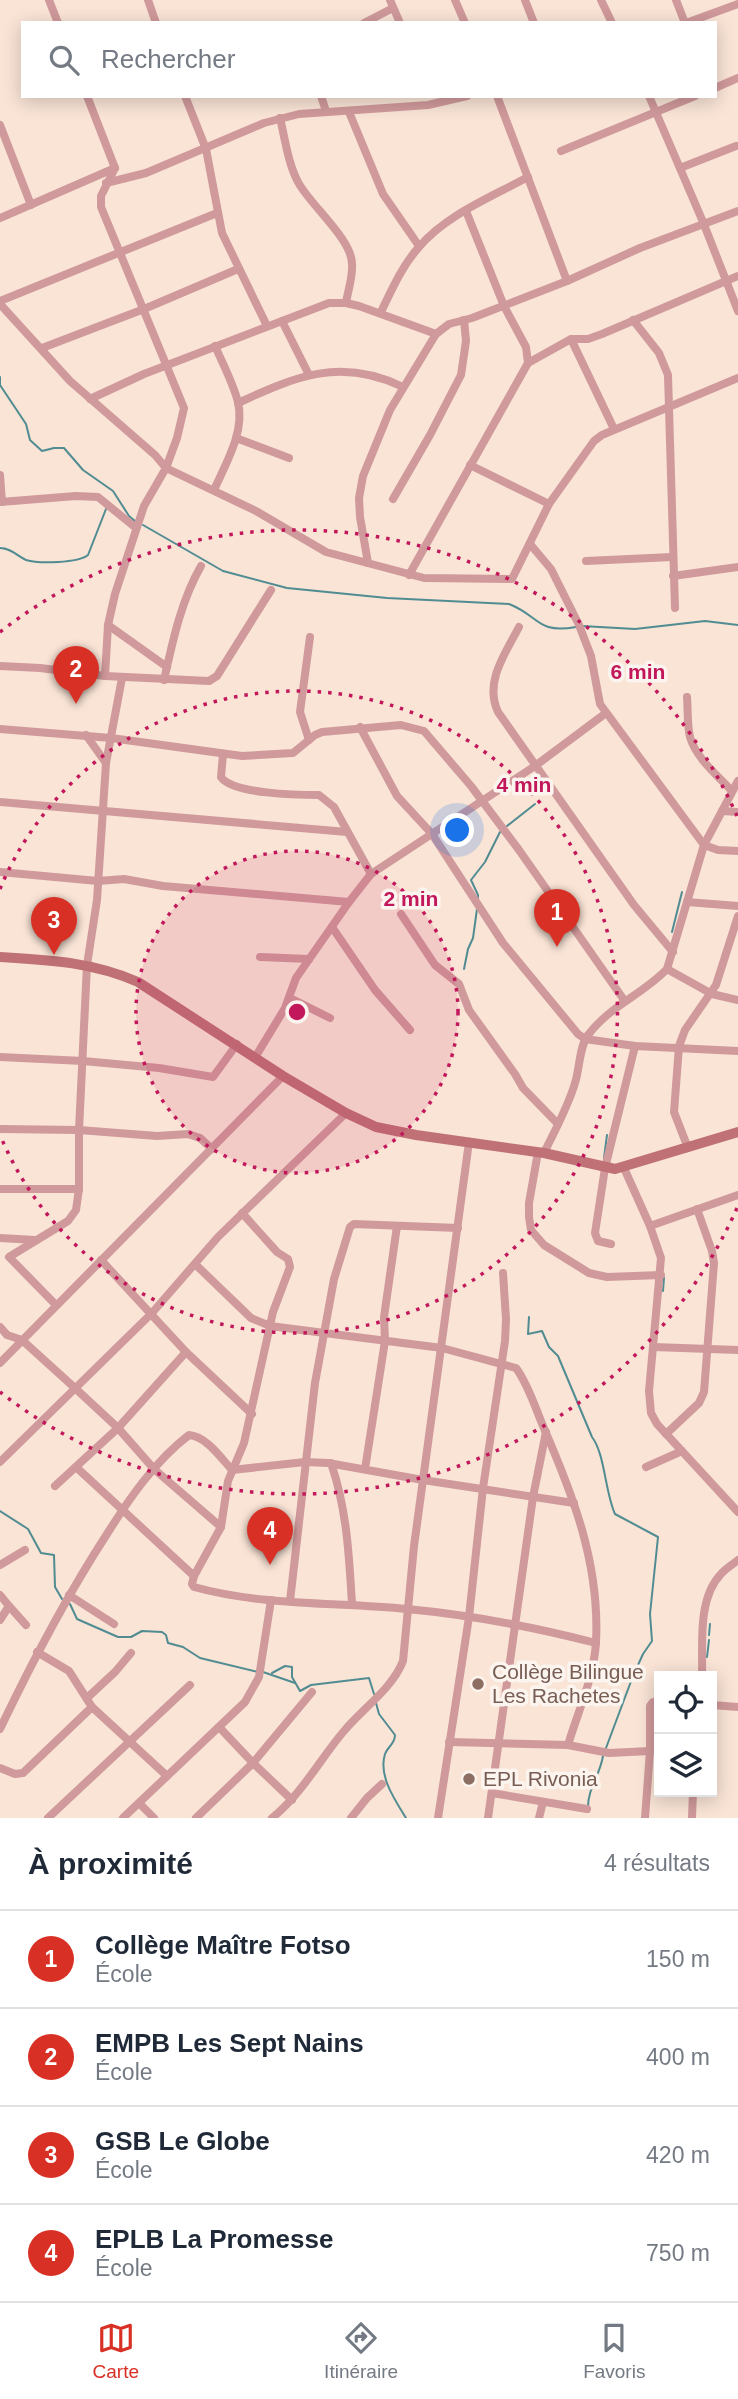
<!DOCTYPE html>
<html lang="fr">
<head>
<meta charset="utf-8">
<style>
	body { margin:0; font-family:Arial,sans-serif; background:#f6f6f7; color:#1f2937 }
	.controls { position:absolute; right:21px; bottom:21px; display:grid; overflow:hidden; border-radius:0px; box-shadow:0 4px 18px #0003 }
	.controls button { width:63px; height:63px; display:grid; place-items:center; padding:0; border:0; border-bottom:2px solid #e0e1e3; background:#fff; color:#1f2937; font:35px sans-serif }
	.you { position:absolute; left:458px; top:831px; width:24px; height:24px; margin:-18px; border:5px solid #fff; border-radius:50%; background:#1a73e8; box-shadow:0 0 0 10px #1a73e833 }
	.badge { display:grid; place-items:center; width:46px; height:46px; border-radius:50%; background:#d93025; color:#fff; font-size:23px; font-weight:700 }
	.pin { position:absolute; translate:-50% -58px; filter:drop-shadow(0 2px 4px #0008) }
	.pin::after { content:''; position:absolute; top:37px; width:24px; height:21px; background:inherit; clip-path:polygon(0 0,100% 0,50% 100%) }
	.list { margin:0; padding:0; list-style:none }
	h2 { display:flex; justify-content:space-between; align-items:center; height:91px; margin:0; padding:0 28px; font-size:30px }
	h2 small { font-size:23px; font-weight:400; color:#747a83 }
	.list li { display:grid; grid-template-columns:46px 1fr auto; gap:21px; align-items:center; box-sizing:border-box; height:98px; padding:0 28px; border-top:2px solid #e0e1e3 }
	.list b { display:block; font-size:26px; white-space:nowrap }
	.list p { margin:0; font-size:23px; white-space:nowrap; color:#747a83 }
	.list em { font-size:23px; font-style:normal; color:#747a83 }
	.icon { flex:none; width:38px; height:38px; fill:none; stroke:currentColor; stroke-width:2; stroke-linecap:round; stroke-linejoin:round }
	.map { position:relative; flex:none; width:738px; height:1818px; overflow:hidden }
	.search { position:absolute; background:#fff; box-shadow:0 4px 18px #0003; left:21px; right:21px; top:21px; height:77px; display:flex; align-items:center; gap:18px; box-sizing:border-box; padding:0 24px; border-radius:0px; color:#747a83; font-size:26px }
	.sheet { height:483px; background:#fff }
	nav { display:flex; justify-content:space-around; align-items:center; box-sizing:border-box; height:98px; border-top:2px solid #e0e1e3; background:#fff; font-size:19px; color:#747a83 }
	nav a { display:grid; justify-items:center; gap:4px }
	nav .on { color:#d93025 }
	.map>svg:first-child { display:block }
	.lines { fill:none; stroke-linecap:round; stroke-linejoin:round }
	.stream { stroke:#518c92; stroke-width:2 }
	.minor { stroke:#d0999b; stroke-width:8 }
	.secondary { stroke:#c07176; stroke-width:10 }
	.ring { fill:none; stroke:#c2185b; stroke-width:3.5; stroke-dasharray:3.5 7 }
	.education-dot { fill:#8d6e63; stroke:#fcf4ee; stroke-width:2.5 }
	.labels { text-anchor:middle; stroke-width:7; stroke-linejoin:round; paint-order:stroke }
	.education-label { font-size:21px; fill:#785e54; stroke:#fcf4ee; text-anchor:start }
	.centre { fill:#c2185b; stroke:#fcf4ee; stroke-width:3.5 }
	.ring-label { font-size:21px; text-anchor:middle; font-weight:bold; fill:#c2185b; stroke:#fcf4ee; stroke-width:7; stroke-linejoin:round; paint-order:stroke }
</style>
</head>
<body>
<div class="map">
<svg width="738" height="1818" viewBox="0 0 738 1818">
	<rect width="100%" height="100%" fill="#f9e4d6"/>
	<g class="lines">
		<g class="stream">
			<path d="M0,377V385L26,424L30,440L42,451L54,448H64L83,470L113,491L129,516L135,521"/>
			<path d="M143,525L223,571L287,588L387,598L509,604C540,616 536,634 576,627"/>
			<path d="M0,548C11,548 17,556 26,560C39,564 78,563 88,555L106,509"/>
			<path d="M582,626L635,629L705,621L738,625"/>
			<path d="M507,826L535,804"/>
			<path d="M478,900V895L471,880L485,862L500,832"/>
			<path d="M672,932L682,892"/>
			<path d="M464,969L468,949L473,938L477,909"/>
			<path d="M604,1158L607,1135"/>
			<path d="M663,1291L664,1278"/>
			<path d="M529,1317L528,1334L542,1331L549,1347L558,1356L592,1437C605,1454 605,1492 615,1514L658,1537L650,1614L652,1641L643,1654L633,1676L606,1748"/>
			<path d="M0,1511L28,1529L41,1553L54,1555L55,1587L62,1599"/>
			<path d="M70,1604L77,1619L118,1637H131L142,1631L162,1632L166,1635L168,1643L183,1647L200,1658L258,1672"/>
			<path d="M709,1635L710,1624"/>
			<path d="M707,1657L709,1640"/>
			<path d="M263,1672L295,1683"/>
			<path d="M272,1673L285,1666L292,1667V1677L300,1691L311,1685L369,1678L374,1694"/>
			<path d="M376,1703L379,1714L395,1735C395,1744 388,1746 385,1754C378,1776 395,1800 406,1818"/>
			<path d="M588,1807C588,1788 600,1775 603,1756"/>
		</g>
		<g class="minor">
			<path d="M49,0L58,23"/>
			<path d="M148,0L156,23"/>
			<path d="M390,0L400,23"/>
			<path d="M455,0L465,23"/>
			<path d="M525,0L534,23"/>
			<path d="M601,0L612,23"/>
			<path d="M676,0L685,23"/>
			<path d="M364,23L393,8"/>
			<path d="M686,23L738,4"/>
			<path d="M715,88L738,78"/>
			<path d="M87,96L115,168"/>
			<path d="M185,96L206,149L222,233L267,326"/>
			<path d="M321,96L326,111"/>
			<path d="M497,96L567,281"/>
			<path d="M649,96L703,222L738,311"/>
			<path d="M349,112L383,194L419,246"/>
			<path d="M280,118C285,139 288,163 298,182C310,205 352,239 352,264C353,277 348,290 346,303"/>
			<path d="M0,125L31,205"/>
			<path d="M561,151L695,96"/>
			<path d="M680,168L736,146"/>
			<path d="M106,183L146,173L264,123L299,114L428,105L467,96"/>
			<path d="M0,218L115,168"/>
			<path d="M0,301L217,213"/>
			<path d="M0,304L70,381L155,455L166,468L256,511L326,552L424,578L512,579L549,504L594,441L602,435L738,378"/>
			<path d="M381,312C392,289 402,266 419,247C446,215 491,197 528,177"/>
			<path d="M633,320L659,353L668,375L675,608"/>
			<path d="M282,321L309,375"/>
			<path d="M571,339L614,429"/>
			<path d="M42,348L144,309L238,269"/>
			<path d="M528,363L571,339H588L602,334L738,276"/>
			<path d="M90,399L144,374L329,303H346L359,306L436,334"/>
			<path d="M238,403C296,376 341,357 403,387"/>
			<path d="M236,438L289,458"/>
			<path d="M470,465L549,504"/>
			<path d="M0,475L2,502"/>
			<path d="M214,490C226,463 245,432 238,402C233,383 223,364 215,346"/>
			<path d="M393,499L430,435L461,375L466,341L464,320"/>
			<path d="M0,502L76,496L98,497L136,528"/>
			<path d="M530,544L551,569L579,625L591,656L600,704L704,845L718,850L738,851"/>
			<path d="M586,561L672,557"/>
			<path d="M368,563L360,517L359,498L363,476L390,410L436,334L449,324L472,318L567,281L640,248L738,211"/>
			<path d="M409,575L528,363L526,347L504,306L466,211"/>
			<path d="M673,576L738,567"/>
			<path d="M108,625L167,667"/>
			<path d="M519,627C505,654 484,682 498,712L634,905L673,952"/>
			<path d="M0,666L40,668L105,676L209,681L217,676L271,590"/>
			<path d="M105,676L108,625L115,594L144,506L166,468L177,438L184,408L101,207V196L115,168"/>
			<path d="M164,680C173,640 181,601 201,566"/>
			<path d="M687,697C688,709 687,724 690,737C696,758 717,775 732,791"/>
			<path d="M360,727L397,796L432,834L503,943L578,1034L585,1039L635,1046L738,1051"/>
			<path d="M0,729L111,738L242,756L293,753L315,735L322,732L401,725L424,731L471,786L519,850L624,1000"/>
			<path d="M86,735L106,763"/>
			<path d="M309,740L300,712L310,637"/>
			<path d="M223,754L221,777C232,794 299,795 319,795L334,807L371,874"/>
			<path d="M0,802L347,832"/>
			<path d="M722,811L738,812"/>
			<path d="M0,872L98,881L124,879L163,886L349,902"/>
			<path d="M687,902L738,906"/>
			<path d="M401,914L435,965L459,984L469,1010L515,1074L523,1088L558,1124"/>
			<path d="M332,927L375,990L410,1030"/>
			<path d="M260,957L309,959"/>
			<path d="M667,969L712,994L738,1000"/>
			<path d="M290,998L330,1018"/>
			<path d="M256,1056L285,1008L296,978L349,902L371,874L535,766L606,713"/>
			<path d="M0,1057L83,1061L159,1068L213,1077L237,1044"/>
			<path d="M0,1129L79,1130L157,1136L188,1134L200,1138L212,1149"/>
			<path d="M688,1148L674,1112L679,1046L685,1030L716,985L738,916"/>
			<path d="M538,1152L529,1203V1217L531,1230L544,1245L589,1273L607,1277L661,1275"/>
			<path d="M544,1153C555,1130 568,1107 575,1083C580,1068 579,1047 588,1035C611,1005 642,995 667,969L704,845L738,781"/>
			<path d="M624,1168L650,1226L661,1258L649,1391L651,1413L657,1424L738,1512"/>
			<path d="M0,1189H79V1130L87,965L97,900L106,763L122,678"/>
			<path d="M650,1226L738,1195"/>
			<path d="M0,1238L35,1240"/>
			<path d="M611,1244L598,1241L595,1233L605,1168L635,1046"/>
			<path d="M101,1260L186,1352L252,1414"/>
			<path d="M195,1264L251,1318L270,1326L442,1348L516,1368C528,1384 535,1407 543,1426C573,1495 600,1564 596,1642C594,1678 578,1711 568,1745"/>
			<path d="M56,1305L9,1257L68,1221L76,1210L79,1189"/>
			<path d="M0,1327L7,1335L22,1340L76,1389L118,1428L154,1469L221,1527L194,1576L192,1584L194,1587C263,1606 336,1602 407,1609C471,1615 534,1627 596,1643"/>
			<path d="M653,1347L738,1350"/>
			<path d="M0,1363L283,1076"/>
			<path d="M666,1434L699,1403L704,1392L714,1263L712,1251L697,1209"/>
			<path d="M0,1462L152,1313L218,1237L346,1113"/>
			<path d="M331,1463C347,1510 349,1555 352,1604"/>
			<path d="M76,1467L194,1576"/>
			<path d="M646,1467L682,1451"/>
			<path d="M365,1469L385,1341L384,1317L397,1226"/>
			<path d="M55,1486L118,1428L186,1352"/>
			<path d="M221,1527L228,1481L244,1443L273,1312L290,1267L288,1259L277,1252L242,1213"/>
			<path d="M0,1565L25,1550"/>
			<path d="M0,1595L9,1606L0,1620"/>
			<path d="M69,1595L114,1624"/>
			<path d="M290,1601L315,1383L334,1279L350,1227L354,1224L458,1228"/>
			<path d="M9,1606L26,1625"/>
			<path d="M37,1652L69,1671L92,1707L167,1776"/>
			<path d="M702,1676C703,1645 697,1599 721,1574C725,1569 732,1565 738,1560"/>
			<path d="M87,1698L115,1672L131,1653"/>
			<path d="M712,1705L738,1707"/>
			<path d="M220,1728L253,1763L292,1800"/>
			<path d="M0,1729C32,1662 66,1597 107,1534C129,1499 155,1461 189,1435C206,1436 221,1458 232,1470L305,1462L328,1463L423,1480L574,1503"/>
			<path d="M449,1742L568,1745L609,1753L650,1751"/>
			<path d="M0,1768L15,1774L23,1773L92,1707"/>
			<path d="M492,1793L587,1809"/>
			<path d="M139,1803L154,1818"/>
			<path d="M48,1818L190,1685"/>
			<path d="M123,1818L245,1702L259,1677L271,1600"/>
			<path d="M196,1818L253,1763L312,1692"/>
			<path d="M272,1818C302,1794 320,1759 344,1731C363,1708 392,1689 403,1661L414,1546L469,1142"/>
			<path d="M351,1818L367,1798L382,1784"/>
			<path d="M438,1818L469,1617L483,1488L505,1341L506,1319L503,1273"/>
			<path d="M488,1818L533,1497L546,1432"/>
			<path d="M539,1818L543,1802"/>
			<path d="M645,1818L650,1751V1706L653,1702H659"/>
			<path d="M692,1818L693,1792"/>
		</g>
		<path class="secondary" d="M0,957C50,960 92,962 138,982L283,1076L346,1113L376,1127L416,1135L544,1153L615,1169L738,1132"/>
	</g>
	<circle cx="297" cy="1012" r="161" fill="#c2185b" fill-opacity=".12"/>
	<g class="ring">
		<circle cx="297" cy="1012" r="161"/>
		<path d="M0 889A321 321 0 1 1 0 1135"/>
		<path d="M737 1208A482 482 0 0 1 0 1392M0 632A482 482 0 0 1 737 816"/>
	</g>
	<g class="education-dot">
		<circle cx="478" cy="1684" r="7"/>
		<circle cx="469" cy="1779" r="7"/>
	</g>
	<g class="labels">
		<g class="education-label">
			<text x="492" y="1679">Collège Bilingue<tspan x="492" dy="24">Les Rachetes</tspan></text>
			<text x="483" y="1786">EPL Rivonia</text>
		</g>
	</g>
	<circle cx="297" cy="1012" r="10" class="centre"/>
	<g class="ring-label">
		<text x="638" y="679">6 min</text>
		<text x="524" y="792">4 min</text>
		<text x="411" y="906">2 min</text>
	</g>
</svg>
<div class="controls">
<button><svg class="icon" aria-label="locate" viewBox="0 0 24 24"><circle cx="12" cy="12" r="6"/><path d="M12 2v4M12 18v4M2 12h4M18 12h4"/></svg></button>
<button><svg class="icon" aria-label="layers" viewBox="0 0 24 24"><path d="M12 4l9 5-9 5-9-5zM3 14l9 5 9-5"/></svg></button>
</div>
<div class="you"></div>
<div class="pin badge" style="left:557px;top:947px">1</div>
<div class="pin badge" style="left:76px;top:704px">2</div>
<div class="pin badge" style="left:54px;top:955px">3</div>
<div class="pin badge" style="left:270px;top:1565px">4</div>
<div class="search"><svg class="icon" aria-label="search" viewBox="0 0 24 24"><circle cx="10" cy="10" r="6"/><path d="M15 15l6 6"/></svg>Rechercher</div>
</div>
<section class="sheet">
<h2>À proximité<small>4 résultats</small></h2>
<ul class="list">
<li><span class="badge">1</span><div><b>Collège Maître Fotso</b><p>École</p></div><em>150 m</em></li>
<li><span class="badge">2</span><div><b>EMPB Les Sept Nains</b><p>École</p></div><em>400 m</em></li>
<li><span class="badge">3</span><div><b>GSB Le Globe</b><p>École</p></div><em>420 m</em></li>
<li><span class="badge">4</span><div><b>EPLB La Promesse</b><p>École</p></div><em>750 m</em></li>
</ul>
</section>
<nav>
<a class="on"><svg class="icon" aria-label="map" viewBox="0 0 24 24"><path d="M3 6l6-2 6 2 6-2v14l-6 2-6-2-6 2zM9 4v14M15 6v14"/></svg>Carte</a>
<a><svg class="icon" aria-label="directions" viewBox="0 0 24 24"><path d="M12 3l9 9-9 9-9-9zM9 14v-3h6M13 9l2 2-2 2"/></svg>Itinéraire</a>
<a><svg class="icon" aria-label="saved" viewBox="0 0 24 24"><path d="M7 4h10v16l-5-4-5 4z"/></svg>Favoris</a>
</nav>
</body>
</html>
